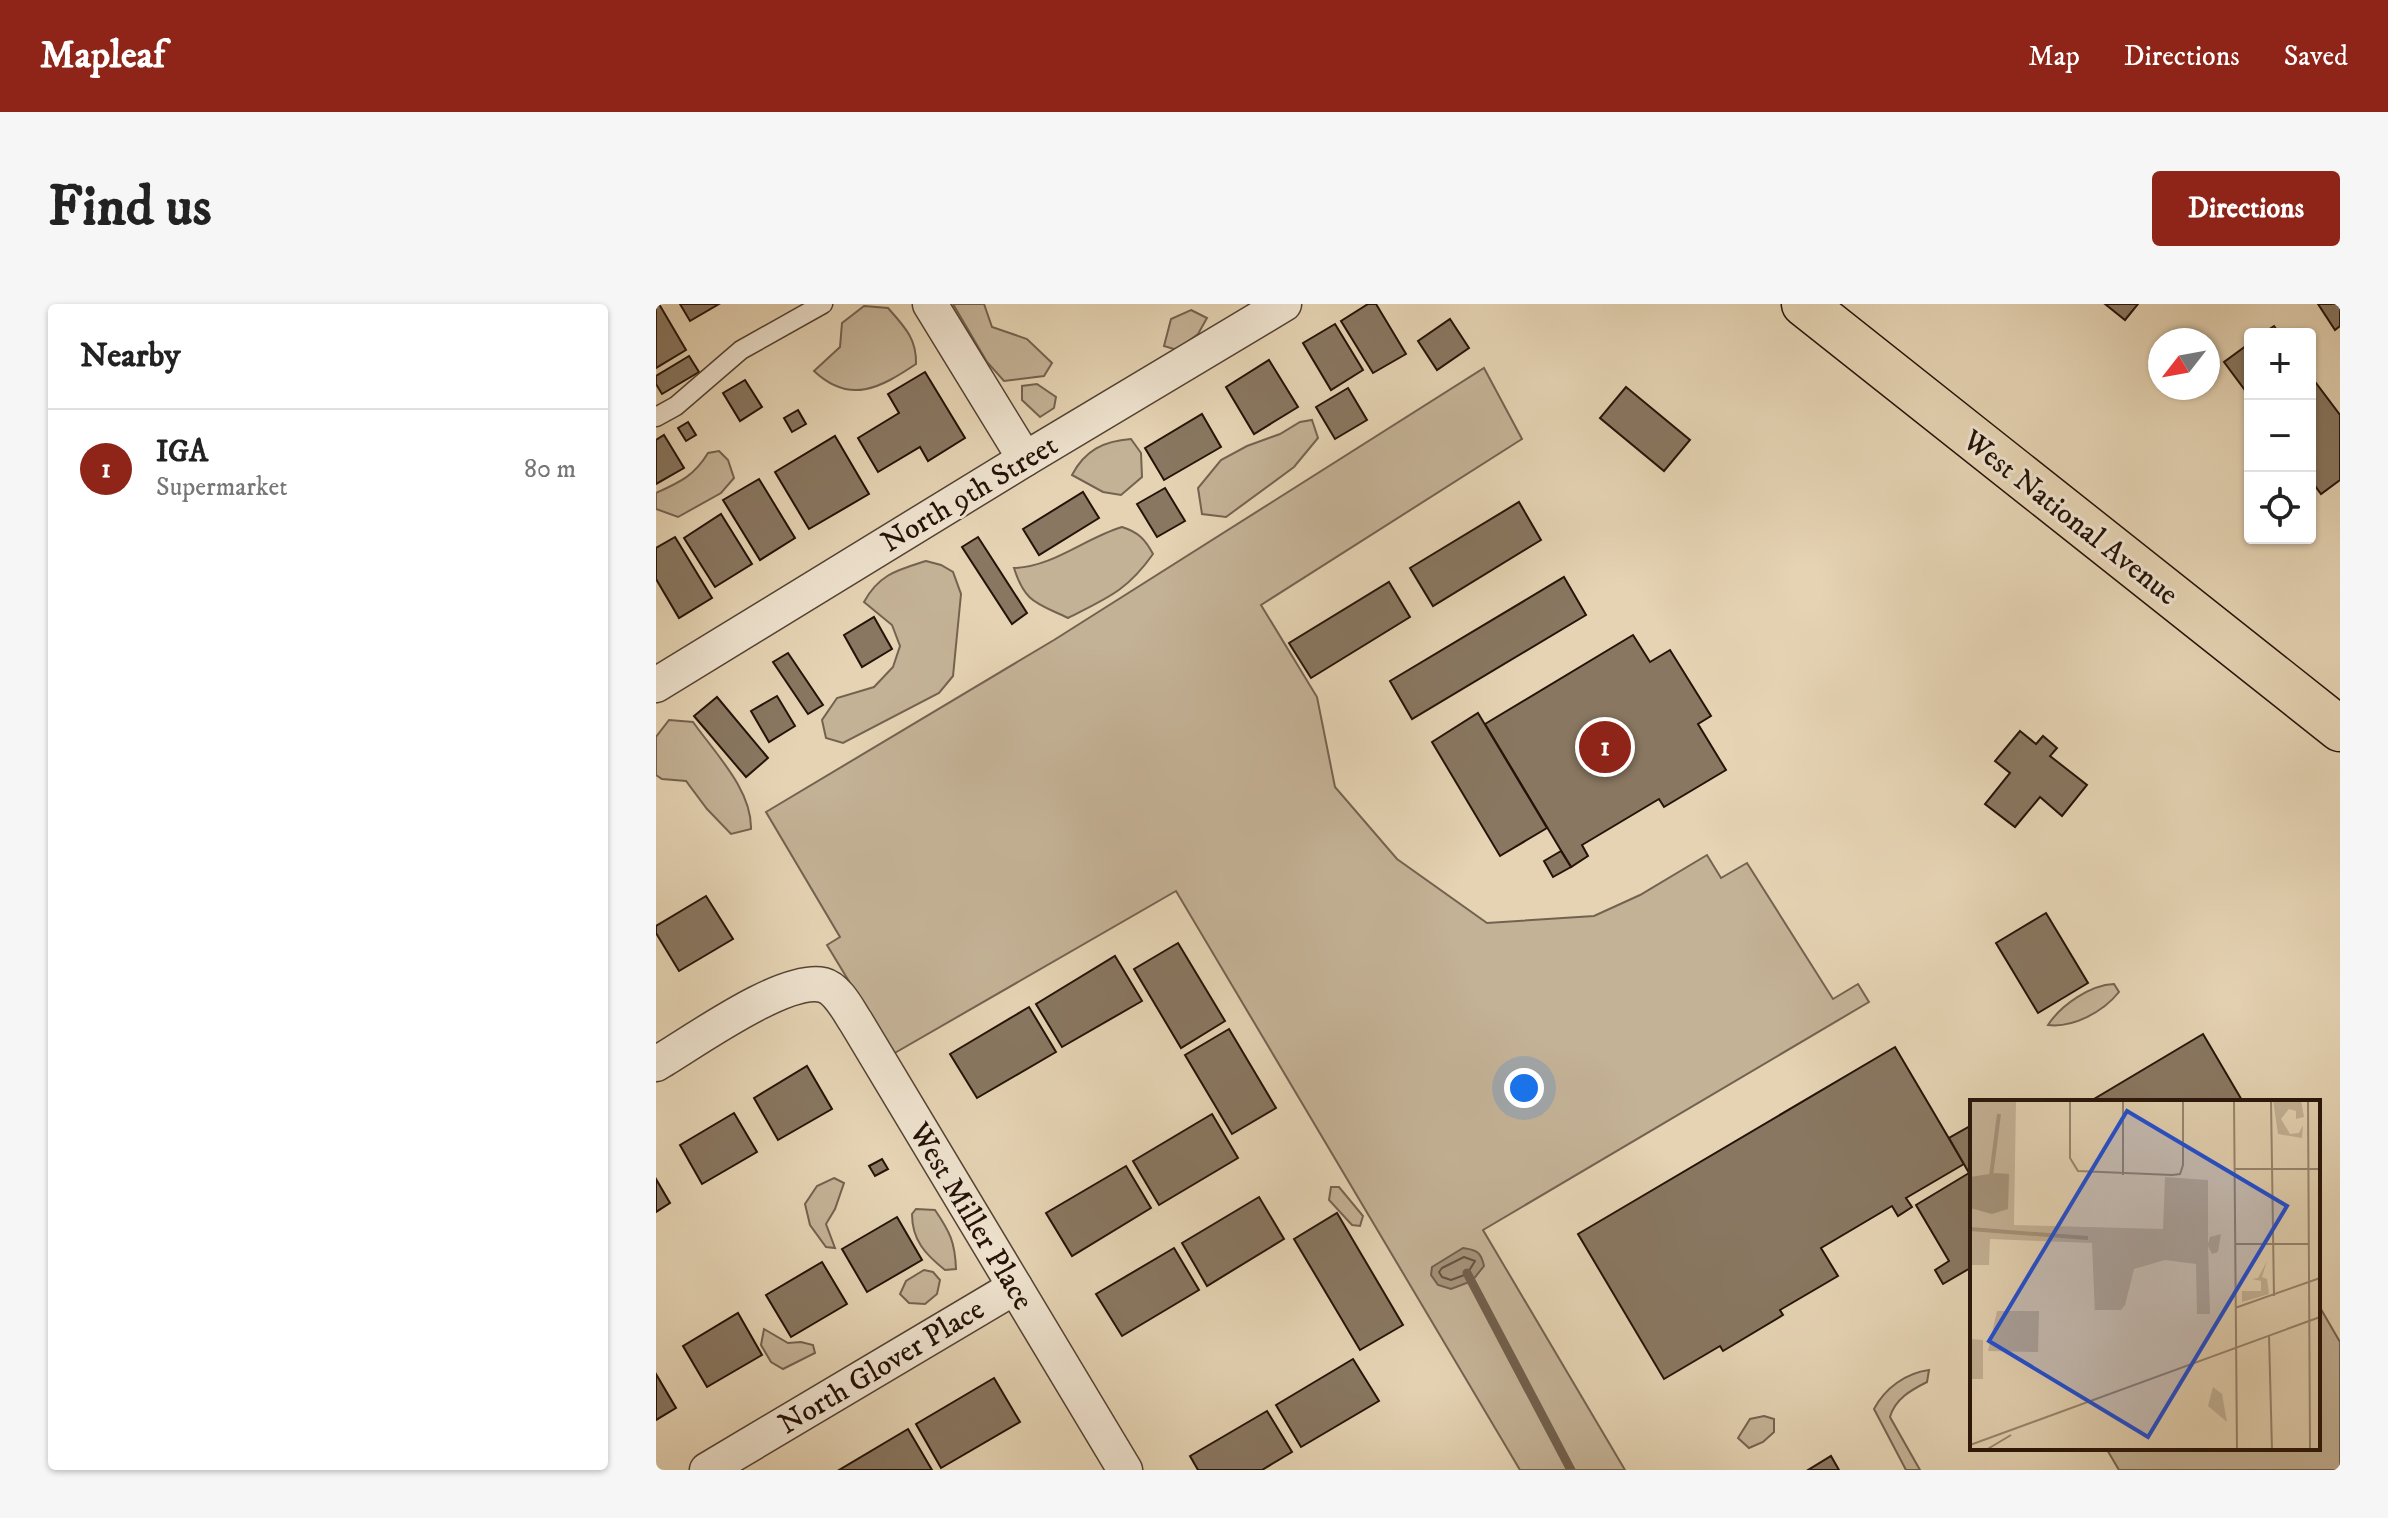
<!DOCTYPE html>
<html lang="en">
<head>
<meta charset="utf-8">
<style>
	body { margin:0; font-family:"IM FELL DW Pica",serif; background:#f6f6f6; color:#222 }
	.controls { position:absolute; right:24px; top:24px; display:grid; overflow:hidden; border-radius:8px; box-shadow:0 2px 6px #0004 }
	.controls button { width:72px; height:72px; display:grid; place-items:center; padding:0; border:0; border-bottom:2px solid #e0e0e0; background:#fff; color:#222; font:40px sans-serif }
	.compass { position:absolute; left:1492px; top:24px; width:72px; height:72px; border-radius:50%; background:#fff; box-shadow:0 2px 6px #0004; rotate:239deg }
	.you { position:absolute; left:868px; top:784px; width:28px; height:28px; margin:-20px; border:6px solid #fff; border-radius:50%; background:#1a73e8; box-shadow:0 0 0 12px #1a73e833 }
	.badge { display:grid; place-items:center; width:52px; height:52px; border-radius:50%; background:#8f2418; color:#fff; font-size:26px; font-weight:700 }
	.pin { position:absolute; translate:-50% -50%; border:4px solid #fff; box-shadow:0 2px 8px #0006 }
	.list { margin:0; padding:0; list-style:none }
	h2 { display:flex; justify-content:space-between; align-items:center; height:104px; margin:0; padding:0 32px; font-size:34px }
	h2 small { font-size:26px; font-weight:400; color:#767676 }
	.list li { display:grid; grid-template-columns:52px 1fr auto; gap:24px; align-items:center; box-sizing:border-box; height:120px; padding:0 32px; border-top:2px solid #e0e0e0 }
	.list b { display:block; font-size:30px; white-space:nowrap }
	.list p { margin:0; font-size:26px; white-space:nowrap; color:#767676 }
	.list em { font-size:26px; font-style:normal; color:#767676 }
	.icon { flex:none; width:44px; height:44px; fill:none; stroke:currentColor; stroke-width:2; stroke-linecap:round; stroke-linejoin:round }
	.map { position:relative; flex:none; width:1684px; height:1166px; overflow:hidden; border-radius:8px }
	header { display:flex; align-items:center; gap:48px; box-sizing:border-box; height:112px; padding:0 40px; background:#8f2418; color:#fff }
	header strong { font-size:38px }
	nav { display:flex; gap:44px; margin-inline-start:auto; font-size:28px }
	.intro { display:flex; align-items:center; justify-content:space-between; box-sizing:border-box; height:192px; padding:0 48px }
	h1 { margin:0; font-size:56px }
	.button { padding:20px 36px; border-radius:8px; background:#8f2418; color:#fff; font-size:28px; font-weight:700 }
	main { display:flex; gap:48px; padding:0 48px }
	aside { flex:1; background:#fff; border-radius:8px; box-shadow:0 2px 6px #0004 }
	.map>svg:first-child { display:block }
	.green { fill:#c4b296; stroke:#746250; stroke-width:2 }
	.water { fill:#a49279; stroke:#715f4c; stroke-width:2 }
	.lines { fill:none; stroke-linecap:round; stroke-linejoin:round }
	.shore { stroke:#645241; stroke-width:2 }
	.stream { stroke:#715f4c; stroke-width:9 }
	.building { fill:#897761; stroke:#251309; stroke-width:2 }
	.service-casing { stroke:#554334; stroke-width:21 }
	.minor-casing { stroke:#554334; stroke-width:37 }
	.primary-casing { stroke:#251309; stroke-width:47 }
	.service { stroke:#eee2ce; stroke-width:18 }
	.minor { stroke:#eee2ce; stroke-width:34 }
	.primary { stroke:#e5d3b3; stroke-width:44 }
	.labels { text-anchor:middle; stroke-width:6; stroke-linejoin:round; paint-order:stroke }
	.street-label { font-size:30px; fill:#251309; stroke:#eee2ce }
	.inset-river { fill:none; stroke:#a49279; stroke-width:4 }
	.inset-road { fill:none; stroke:#98866f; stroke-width:2 }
	.view { fill:#1d4ed8; fill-opacity:0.15; stroke:#1d4ed8; stroke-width:4 }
	.inset-edge { fill:none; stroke:#251309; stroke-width:4 }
</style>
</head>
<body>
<header>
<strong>Mapleaf</strong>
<nav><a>Map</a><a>Directions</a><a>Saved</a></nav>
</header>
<div class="intro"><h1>Find us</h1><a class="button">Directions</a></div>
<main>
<aside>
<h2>Nearby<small></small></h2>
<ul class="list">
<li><span class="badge">1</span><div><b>IGA</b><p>Supermarket</p></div><em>80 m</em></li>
</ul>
</aside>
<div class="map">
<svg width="1684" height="1166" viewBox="0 0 1684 1166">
	<rect width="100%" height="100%" fill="#e5d3b3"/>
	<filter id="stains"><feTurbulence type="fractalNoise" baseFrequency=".0025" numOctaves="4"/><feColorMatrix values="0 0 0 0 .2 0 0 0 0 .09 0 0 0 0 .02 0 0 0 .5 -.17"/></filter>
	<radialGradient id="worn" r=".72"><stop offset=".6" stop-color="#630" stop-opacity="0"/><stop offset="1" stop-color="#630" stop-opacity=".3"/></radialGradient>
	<g class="green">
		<path d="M297,0H328L336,23L371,35L396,59L388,72L348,77L331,58Z"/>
		<path d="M208,2L232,4C248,22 261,35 260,60C224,84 194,101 158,67L184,43L186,19Z"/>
		<path d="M535,6L551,14L542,30L521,46L508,42L515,15Z"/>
		<path d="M828,64L866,135L605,301L661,393L679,483L741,555L831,619L938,612L984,591L1051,551L1065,574L1091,559L1177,695L1202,680L1213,698L827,926L969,1166H864L520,587L237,750L171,641L184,633L110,508L398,336Z"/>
		<path d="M381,80L400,93L398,104L384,113L366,96V82Z"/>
		<path d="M656,116L662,134L638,163L570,213L546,210L542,184L565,156L591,142L624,130L644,118Z"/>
		<path d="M475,135L485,149L486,173L465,191L447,188L416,171C429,146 448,137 475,135Z"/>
		<path d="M63,147L72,156L78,174L65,189L22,213L0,205V189C24,178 38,172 52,149Z"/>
		<path d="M466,223C482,228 489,235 497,250C471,287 451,294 412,314C381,299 369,299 358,264C397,263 429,234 466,223Z"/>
		<path d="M270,257L285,261L297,268L305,290L297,372L283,389L187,439L170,434L166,416L181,394L218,383L237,363L244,342L236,321L208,298C223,270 242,266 270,257Z"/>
		<path d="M13,416L37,418C59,449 96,486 95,525L75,530L51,505L30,477L6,475L0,471V433Z"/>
		<path d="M1458,680L1463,688C1447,708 1417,724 1392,721C1405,701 1434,681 1458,680Z"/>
		<path d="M178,874L188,879L179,905L170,920L179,944L170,943L154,921L149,900L161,882Z"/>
		<path d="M675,883H683L707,912L704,922L696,921L673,896Z"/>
		<path d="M260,905L279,906C294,928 299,938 300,965L289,966C269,950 256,936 256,910Z"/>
		<path d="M268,966L277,968L284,976L281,990L269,1000L253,999L244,990L250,977Z"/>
		<path d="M1662,1000L1684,1038V1166H1463L1450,1144H1662Z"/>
		<path d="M108,1025L132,1039L145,1038L157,1041L159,1049L127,1065L115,1058L105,1041Z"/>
		<path d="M1273,1066L1271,1078C1255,1086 1239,1095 1234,1113L1264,1166H1250L1218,1105C1229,1084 1250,1069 1273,1066Z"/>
		<path d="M1108,1112L1118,1115V1128L1107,1138L1093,1144L1082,1134L1094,1115Z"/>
	</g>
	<path class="water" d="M807,944C821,946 825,948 828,962L816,977L795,985L782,981L775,971L776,963Z"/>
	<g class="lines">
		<path class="shore" d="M808,953L819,957L811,970L795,976L786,973L783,968L786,964Z"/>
		<path class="stream" d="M811,969L915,1166"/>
	</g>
	<g class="building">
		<path d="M0,0H3L30,46L0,64Z"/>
		<path d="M24,0H63L34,17Z"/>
		<path d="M712,0H720L750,50L717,69L685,17Z"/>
		<path d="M1449,0H1482L1469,16Z"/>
		<path d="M1662,0H1684V22L1679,26Z"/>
		<path d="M794,15L813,44L781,66L762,37Z"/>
		<path d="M679,20L707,66L675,86L647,39Z"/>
		<path d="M1618,22L1624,30H1606Z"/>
		<path d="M1594,39V93L1568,58Z"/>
		<path d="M33,52L43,68L6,90L0,80V72Z"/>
		<path d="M613,56L642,103L598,130L570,83Z"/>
		<path d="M269,68L309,134L272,157L264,143L222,168L202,134L243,109L232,90Z"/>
		<path d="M1654,71L1684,111V176L1665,190L1654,175Z"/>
		<path d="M89,76L106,103L84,117L67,89Z"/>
		<path d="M970,83L1034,136L1008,167L944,114Z"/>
		<path d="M692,84L711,116L679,135L660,103Z"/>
		<path d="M142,106L150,120L136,128L128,114Z"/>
		<path d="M546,110L565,143L508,176L489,144Z"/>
		<path d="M32,118L40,131L30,137L22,124Z"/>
		<path d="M8,131L28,164L0,180V136Z"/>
		<path d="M179,132L213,190L153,225L119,168Z"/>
		<path d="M103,175L139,234L104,256L67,196Z"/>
		<path d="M509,184L529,217L501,233L481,200Z"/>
		<path d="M427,188L443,214L383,251L367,225Z"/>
		<path d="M863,198L885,236L777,302L754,264Z"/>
		<path d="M65,210L96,260L59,283L28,234Z"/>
		<path d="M19,233L56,294L23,314L0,275V244Z"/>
		<path d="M322,233L371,309L356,320L306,243Z"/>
		<path d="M908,273L930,311L756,415L734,377Z"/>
		<path d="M733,278L754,313L655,374L633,339Z"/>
		<path d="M218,313L236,345L206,363L188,331Z"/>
		<path d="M977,331L994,358L1014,346L1055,412L1042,420L1070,466L1008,503L1003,495L926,541L932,552L915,563L829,420Z"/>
		<path d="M132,349L167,401L152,410L117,358Z"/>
		<path d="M121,392L139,422L113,438L95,407Z"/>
		<path d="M61,393L112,454L90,473L38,412Z"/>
		<path d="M822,409L891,524L844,552L776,438Z"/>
		<path d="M1364,427L1380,440L1387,432L1401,444L1394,452L1431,481L1406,512L1384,493L1359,523L1329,500L1354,469L1339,457Z"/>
		<path d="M905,547L915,563L897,573L888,557Z"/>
		<path d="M50,592L77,635L23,667L0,629V622Z"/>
		<path d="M1390,609L1432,679L1382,709L1340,639Z"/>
		<path d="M522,639L569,717L525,744L478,665Z"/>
		<path d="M459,652L486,697L406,743L380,700Z"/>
		<path d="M373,703L400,748L321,794L294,750Z"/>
		<path d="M573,725L620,804L576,830L529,751Z"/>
		<path d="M1547,730L1587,798H1433Z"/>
		<path d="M1239,743L1308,860L1250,894L1256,903L1242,912L1236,902L1165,944L1182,972L1124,1006L1127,1011L1067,1047L1064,1042L1008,1075L922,930Z"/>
		<path d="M151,762L176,805L122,836L98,794Z"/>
		<path d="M78,809L101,848L46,880L24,841Z"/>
		<path d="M556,810L582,854L503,901L477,857Z"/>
		<path d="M1316,821V963L1287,980L1279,966L1293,957L1260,901L1313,869L1293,834Z"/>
		<path d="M226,855L232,865L219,872L213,862Z"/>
		<path d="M470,862L495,904L416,952L390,909Z"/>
		<path d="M0,875L14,899L0,908Z"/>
		<path d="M603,893L628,935L551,982L526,939Z"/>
		<path d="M681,909L747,1021L704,1046L638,935Z"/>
		<path d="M241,913L266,956L211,988L186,945Z"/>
		<path d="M518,944L543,986L466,1032L440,990Z"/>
		<path d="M166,958L191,1000L135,1033L110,991Z"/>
		<path d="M82,1009L106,1051L51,1083L27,1042Z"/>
		<path d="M697,1055L723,1097L645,1143L620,1101Z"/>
		<path d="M0,1070L20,1104L0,1116Z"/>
		<path d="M338,1074L364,1118L285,1164L260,1120Z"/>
		<path d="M611,1107L636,1148L606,1166H542L534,1152Z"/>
		<path d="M252,1125L276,1166H183Z"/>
		<path d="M1175,1152L1183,1166H1152Z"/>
	</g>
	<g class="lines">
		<g class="service-casing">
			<path id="service" d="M0,113L20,102L85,46L167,0"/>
		</g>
		<g class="minor-casing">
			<g id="minor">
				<path d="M274,0L369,155"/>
				<path d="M0,381L369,155L628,0"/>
				<path d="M0,760C36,739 128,672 167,681C182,685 192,706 200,718L469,1166"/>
				<path d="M51,1166L359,983"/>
			</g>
		</g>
		<g class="primary-casing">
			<path id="primary" d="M1148,0L1684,425"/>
		</g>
		<use href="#service" class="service"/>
		<use href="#minor" class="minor"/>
		<use href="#primary" class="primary"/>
	</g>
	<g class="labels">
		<g class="street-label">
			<text transform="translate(313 189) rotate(-31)" y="10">North 9th Street</text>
			<text transform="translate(1415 213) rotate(38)" y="10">West National Avenue</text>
			<text transform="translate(316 912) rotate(59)" y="10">West Miller Place</text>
			<text transform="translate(225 1062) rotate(-31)" y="10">North Glover Place</text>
		</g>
	</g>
	<g transform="translate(1314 796)">
		<rect width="350" height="350" fill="#e5d3b3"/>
		<path d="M0,0H46L44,125L193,129L195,77L238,80V144L240,137L251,134L248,152L242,154L238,146L240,214H227L226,164L195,160L164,169L155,205L151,210H125V215L122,143L20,139L19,165H0ZM303,0H331L334,17L326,19V11L319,9L311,19L320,34L329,33L333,25L332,38L308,34ZM297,161L292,177L297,179L299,194L272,202V191H291V181L282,179L288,178ZM27,211H69L68,252L18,251ZM0,239L13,240V279H0ZM243,287L252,294L257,322L238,306Z" fill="#c4b296"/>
		<path d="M26,73L39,74L38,109L22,114L0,108V77Z" fill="#a49279"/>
		<path class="inset-river" d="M21,76L29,14M0,129L118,138"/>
		<path class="inset-road" d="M100,0V58L108,71L202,75L210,74L213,65V0M264,0L267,350M301,0L304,196M338,0L340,350M265,69H350M153,75V0M265,144H339M265,208L350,178M299,236L302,350M0,345L350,217M16,350L41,335"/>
		<path class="view" d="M157,11L317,106L178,337L19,241Z"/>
		<rect width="350" height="350" class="inset-edge"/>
	</g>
	<rect width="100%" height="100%" filter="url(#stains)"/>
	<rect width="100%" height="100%" fill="url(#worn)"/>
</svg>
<div class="controls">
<button>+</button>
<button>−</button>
<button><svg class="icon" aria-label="locate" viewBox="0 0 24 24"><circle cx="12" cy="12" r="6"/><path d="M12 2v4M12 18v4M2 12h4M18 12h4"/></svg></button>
</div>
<svg class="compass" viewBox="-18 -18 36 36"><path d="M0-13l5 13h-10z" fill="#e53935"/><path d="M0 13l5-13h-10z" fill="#767676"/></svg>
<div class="you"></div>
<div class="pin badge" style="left:949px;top:443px">1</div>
</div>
</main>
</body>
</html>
